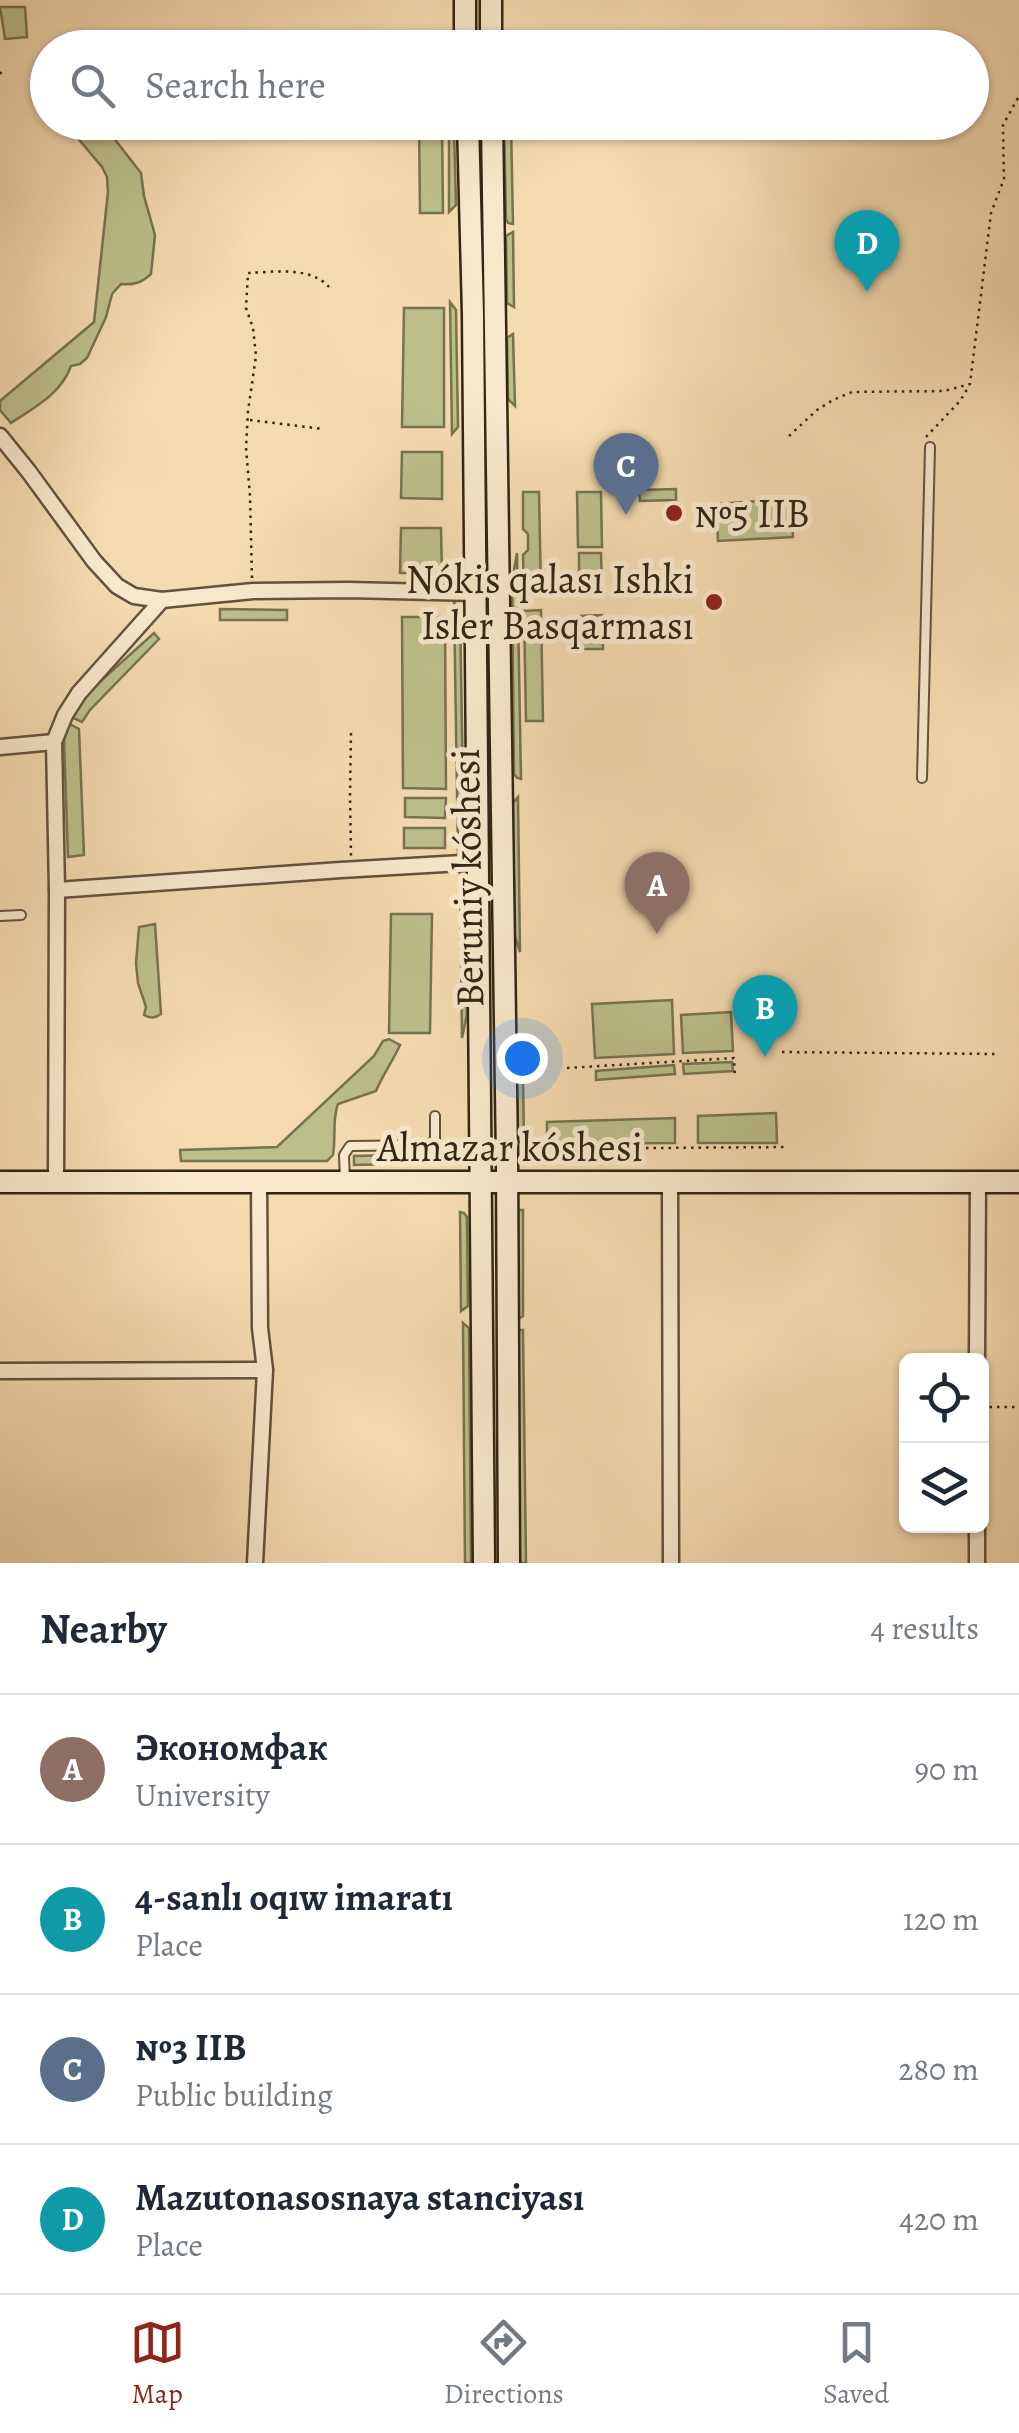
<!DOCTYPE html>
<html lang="en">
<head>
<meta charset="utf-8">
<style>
	body { margin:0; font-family:Alegreya,serif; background:#f6f6f7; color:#1f2937 }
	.controls { position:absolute; right:30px; bottom:30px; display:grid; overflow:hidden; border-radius:15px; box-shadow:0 2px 8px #0004 }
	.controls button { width:90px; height:90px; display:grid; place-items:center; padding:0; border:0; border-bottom:2px solid #e0e1e3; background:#fff; color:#1f2937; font:50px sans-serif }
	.you { position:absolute; left:522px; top:1058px; width:35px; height:35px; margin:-25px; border:8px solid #fff; border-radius:50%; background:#1a73e8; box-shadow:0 0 0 15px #1a73e833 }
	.badge { display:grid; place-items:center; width:65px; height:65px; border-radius:50%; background:#8f2418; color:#fff; font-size:32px; font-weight:700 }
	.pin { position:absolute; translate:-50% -82px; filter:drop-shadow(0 2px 5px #0008) }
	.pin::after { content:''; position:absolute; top:52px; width:35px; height:30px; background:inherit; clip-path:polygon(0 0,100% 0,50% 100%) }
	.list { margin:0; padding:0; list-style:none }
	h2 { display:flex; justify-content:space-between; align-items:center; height:130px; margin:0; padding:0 40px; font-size:42px }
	h2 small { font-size:32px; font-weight:400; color:#747a83 }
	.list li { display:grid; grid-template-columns:65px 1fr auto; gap:30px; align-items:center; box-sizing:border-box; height:150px; padding:0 40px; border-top:2px solid #e0e1e3 }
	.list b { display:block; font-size:38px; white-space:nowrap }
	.list p { margin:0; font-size:32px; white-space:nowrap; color:#747a83 }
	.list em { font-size:32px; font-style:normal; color:#747a83 }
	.icon { flex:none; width:55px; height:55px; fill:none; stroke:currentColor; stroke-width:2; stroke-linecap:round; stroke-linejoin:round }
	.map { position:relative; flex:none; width:1019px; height:1563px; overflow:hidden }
	.search { position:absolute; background:#fff; box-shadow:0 2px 8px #0004; left:30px; right:30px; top:30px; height:110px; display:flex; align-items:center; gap:25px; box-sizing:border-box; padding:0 35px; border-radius:55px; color:#747a83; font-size:38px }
	.sheet { height:730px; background:#fff }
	nav { display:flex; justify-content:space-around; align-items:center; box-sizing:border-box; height:140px; border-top:2px solid #e0e1e3; background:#fff; font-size:28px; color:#747a83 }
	nav a { display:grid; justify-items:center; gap:5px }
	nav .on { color:#8f2418 }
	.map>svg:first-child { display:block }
	.green { fill:#bcbf8a; stroke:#777250; stroke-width:2.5 }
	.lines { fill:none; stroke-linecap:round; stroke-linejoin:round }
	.lane-casing { stroke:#62523c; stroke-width:12 }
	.street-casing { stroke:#62523c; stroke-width:19 }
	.secondary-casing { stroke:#322515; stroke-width:25 }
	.path { stroke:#322515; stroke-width:2.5; stroke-dasharray:2.5 5; stroke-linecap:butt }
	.lane { stroke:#f8e7cb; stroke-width:8 }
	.street { stroke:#f8e7cb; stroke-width:14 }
	.secondary { stroke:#f8e7cb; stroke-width:20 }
	.poi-dot { fill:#8f2418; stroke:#f8e7cb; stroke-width:4 }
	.labels { text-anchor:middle; stroke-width:10; stroke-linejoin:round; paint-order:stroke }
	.poi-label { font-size:40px; fill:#322515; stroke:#f8e7cb; text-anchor:start }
	.street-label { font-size:40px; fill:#322515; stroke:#f8e7cb }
</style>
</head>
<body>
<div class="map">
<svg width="1019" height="1563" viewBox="0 0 1019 1563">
	<rect width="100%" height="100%" fill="#f4daaf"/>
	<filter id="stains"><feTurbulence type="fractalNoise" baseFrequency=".002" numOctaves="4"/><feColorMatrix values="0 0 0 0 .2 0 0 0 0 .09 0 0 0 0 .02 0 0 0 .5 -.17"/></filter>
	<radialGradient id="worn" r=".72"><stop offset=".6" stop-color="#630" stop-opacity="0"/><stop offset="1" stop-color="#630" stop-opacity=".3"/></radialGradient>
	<g class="green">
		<path d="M0,7H25L27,37L5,39Z"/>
		<path d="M65,123H102L141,173L144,196L155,235L151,274C141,283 134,285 121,284L112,294L106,317L87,358L80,364L71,366C61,394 35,407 11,423L0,410V401L94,322L108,192L107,177L102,167Z"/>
		<path d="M419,123H442L443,213H420Z"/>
		<path d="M504,123H511L513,224L508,223L506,219Z"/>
		<path d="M449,126L454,129L456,205L449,212Z"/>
		<path d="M513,232L514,307L507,303L506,236Z"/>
		<path d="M450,302L456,310L458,427L452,434Z"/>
		<path d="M404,308H444V427H402Z"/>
		<path d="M513,334L515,406L508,399L507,338Z"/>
		<path d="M402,452H442V499L401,498Z"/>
		<path d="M676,489V500L640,501L639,490Z"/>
		<path d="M539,492L541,592L524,593L523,555L528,550V534L523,529V492Z"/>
		<path d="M577,492H601L602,547H578Z"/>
		<path d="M791,499L793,537L718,541L716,504Z"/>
		<path d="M401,528H441L442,573H400Z"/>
		<path d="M517,553L521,779L517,778L514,774L512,582Z"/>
		<path d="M579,553H601L602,588H579Z"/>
		<path d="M454,602L460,611L464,848L458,853Z"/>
		<path d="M220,609L287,610V620H220Z"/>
		<path d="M541,610L543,721H526L524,611Z"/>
		<path d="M602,615L603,649H580L579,616Z"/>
		<path d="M402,617H445L446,789L403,788Z"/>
		<path d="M154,633L159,639L90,710L82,722L71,717L83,697Z"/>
		<path d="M70,724L79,729L84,855L68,857L64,740L66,727Z"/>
		<path d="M518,797L520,952L512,928L510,807Z"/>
		<path d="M405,798H446L445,818L405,817Z"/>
		<rect x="404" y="828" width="41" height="20"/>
		<path d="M460,873L465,880L467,1014L462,1038Z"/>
		<path d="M391,914H432L430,1033H389Z"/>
		<path d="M155,924L161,1014C155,1018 151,1019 144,1015L146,1007L138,983L136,963L139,927Z"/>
		<path d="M672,1000L674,1054L595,1058L592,1004Z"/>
		<path d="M731,1012L733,1051L683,1053L681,1015Z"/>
		<path d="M389,1039L400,1045C393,1061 383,1074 376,1091L338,1104C332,1119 336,1139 333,1155L327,1161H181L180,1150L277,1147L374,1056L383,1041Z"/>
		<path d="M732,1062L733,1071L684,1074L683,1064Z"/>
		<path d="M674,1065L675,1074L596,1080V1071Z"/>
		<path d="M520,1075H523L524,1142H518L517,1081Z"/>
		<path d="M776,1113L777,1143H698V1116Z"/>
		<path d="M675,1118V1143L547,1144V1122Z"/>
		<path d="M439,1154V1163L354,1165V1156Z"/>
		<path d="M516,1210H523V1316L518,1319Z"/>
		<path d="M460,1212L464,1213L467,1217L468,1306L461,1311Z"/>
		<path d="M463,1323L469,1328L471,1563H465Z"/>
		<path d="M517,1330H523L526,1563H520Z"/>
	</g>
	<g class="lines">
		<g class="lane-casing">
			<g id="lane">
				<path d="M922,778L930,447"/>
				<path d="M0,916L21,915"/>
				<path d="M345,1181L344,1155L350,1146L430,1145L435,1139V1116"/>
			</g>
		</g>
		<g class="street-casing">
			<g id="street">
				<path d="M0,436L29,472L94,561L117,586L134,596L162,600L253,591L348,590L476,593"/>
				<path d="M0,747L54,742"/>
				<path d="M57,890L341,870L479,862"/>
				<path d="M56,1182L57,890L54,742L65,715L79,693L162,600"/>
				<path d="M670,1183L671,1563"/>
				<path d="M977,1360L978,1182"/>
				<path d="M0,1371L265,1370"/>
				<path d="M255,1563L265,1370L260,1328L259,1181"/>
				<path d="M977,1563V1526"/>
			</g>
		</g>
		<g class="secondary-casing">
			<g id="secondary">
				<path d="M465,0V48"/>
				<path d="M491,0V48"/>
				<path d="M468,122L473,314L484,1563"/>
				<path d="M492,122L507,1158L509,1563"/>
				<path d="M0,1182H1019"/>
			</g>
		</g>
		<g class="path">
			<path d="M0,74L4,69"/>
			<path d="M250,420L323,429"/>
			<path d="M789,436L817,410L833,400L852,392L944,391L970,384L991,213L1004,179L1003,125L1019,96"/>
			<path d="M926,437L960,401L969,386"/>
			<path d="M252,578L250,496L246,448L248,411L256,356L253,328L246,308L248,273C274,272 310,266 329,287"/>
			<path d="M351,733L350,795L351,856"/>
			<path d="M782,1052L995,1054"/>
			<path d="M567,1068L734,1058L735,1078"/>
			<path d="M526,1149L785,1147"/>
			<path d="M982,1407H1019"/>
		</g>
		<use href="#lane" class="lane"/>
		<use href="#street" class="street"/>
		<use href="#secondary" class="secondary"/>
	</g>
	<g class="poi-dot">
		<circle cx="674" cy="513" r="10"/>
		<circle cx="714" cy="602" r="10"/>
	</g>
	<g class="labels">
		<g class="poi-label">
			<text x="694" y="527">№5 IIB</text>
			<text x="694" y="593" text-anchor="end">Nókis qalası Ishki<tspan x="694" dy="46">Isler Basqarması</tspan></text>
		</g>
		<g class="street-label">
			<text transform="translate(467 878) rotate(-91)" y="14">Beruniy kóshesi</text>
			<text x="510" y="1161">Almazar kóshesi</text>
		</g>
	</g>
	<rect width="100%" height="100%" filter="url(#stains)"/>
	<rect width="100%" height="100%" fill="url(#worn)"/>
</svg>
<div class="controls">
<button><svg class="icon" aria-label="locate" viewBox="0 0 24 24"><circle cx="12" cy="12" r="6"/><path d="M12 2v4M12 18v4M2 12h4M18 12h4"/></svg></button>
<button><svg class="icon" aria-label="layers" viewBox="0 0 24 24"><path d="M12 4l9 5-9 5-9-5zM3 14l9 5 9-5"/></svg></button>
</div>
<div class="you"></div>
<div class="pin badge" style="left:657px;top:934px;background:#8d6e63">A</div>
<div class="pin badge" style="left:765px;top:1057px;background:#0f9aa8">B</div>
<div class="pin badge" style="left:626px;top:515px;background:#5c6f8a">C</div>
<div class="pin badge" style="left:867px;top:292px;background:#0f9aa8">D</div>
<div class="search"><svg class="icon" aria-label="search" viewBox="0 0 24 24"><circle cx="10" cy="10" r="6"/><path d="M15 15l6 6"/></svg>Search here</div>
</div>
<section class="sheet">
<h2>Nearby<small>4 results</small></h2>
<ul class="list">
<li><span class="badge" style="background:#8d6e63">A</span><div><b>Экономфак</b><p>University</p></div><em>90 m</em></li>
<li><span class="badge" style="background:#0f9aa8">B</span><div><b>4-sanlı oqıw imaratı</b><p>Place</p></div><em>120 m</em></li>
<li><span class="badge" style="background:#5c6f8a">C</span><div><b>№3 IIB</b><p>Public building</p></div><em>280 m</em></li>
<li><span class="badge" style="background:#0f9aa8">D</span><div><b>Mazutonasosnaya stanciyası</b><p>Place</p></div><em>420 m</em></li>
</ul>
</section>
<nav>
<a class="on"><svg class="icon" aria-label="map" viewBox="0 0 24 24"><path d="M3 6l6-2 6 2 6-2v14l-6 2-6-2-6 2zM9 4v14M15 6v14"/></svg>Map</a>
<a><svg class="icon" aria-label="directions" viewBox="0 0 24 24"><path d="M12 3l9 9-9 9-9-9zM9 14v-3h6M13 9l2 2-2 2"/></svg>Directions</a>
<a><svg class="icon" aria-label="saved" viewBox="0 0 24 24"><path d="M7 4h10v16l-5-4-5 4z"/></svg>Saved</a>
</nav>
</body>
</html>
